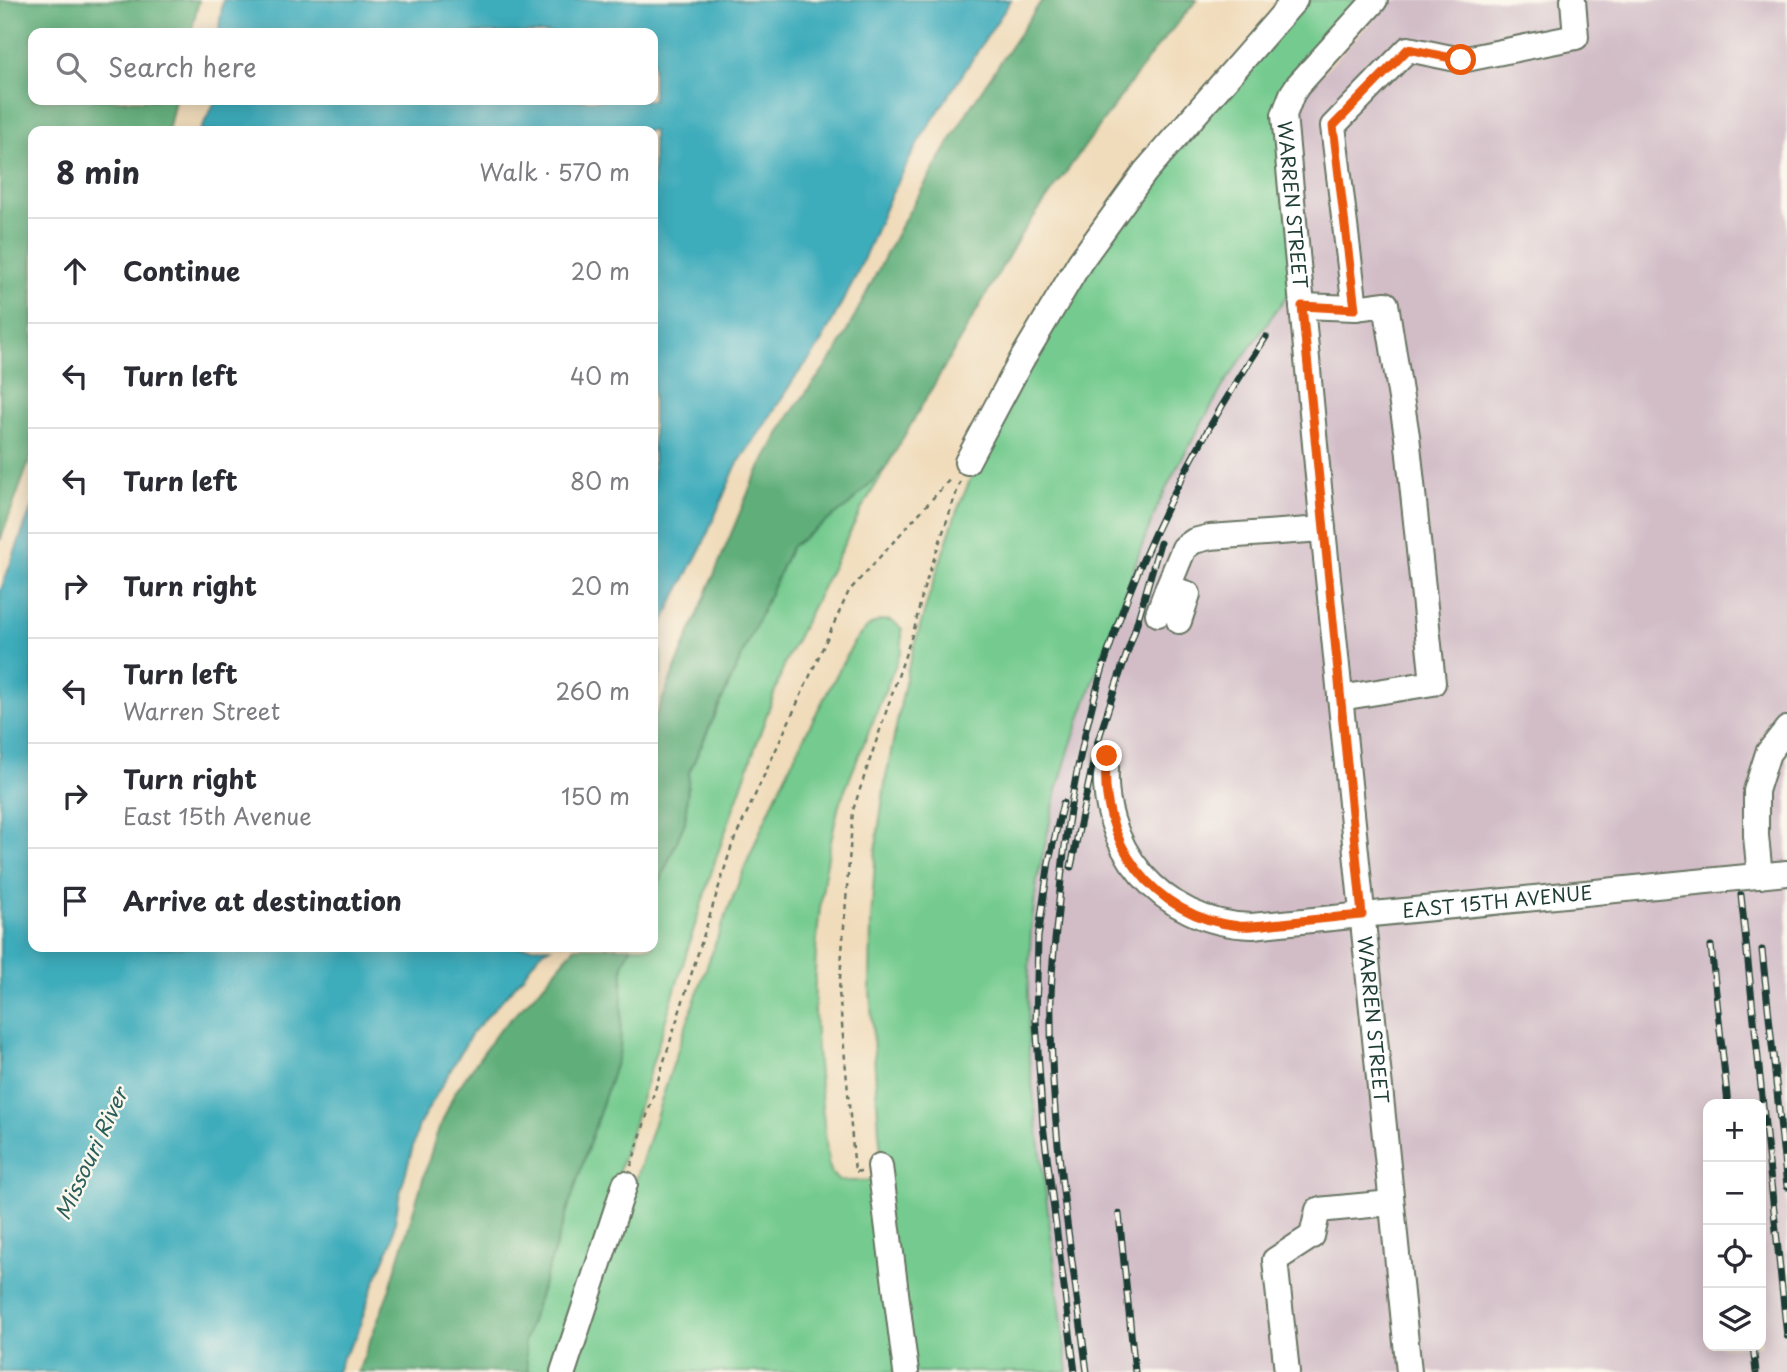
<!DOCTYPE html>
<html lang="en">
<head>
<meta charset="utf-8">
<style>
	body { margin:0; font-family:"Playpen Sans",sans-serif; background:#f2f2f3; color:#2b2b33 }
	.controls { position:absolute; right:21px; bottom:21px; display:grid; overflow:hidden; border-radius:14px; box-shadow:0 4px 18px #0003 }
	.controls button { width:63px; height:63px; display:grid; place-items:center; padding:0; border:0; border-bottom:2px solid #e1e1e2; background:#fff; color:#2b2b33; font:35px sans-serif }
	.stop { position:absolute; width:21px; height:21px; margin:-16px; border:5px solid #ea580c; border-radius:50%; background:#fff }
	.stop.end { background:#ea580c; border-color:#fff; box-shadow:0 2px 7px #0008 }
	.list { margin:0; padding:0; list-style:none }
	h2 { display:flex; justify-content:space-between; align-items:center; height:91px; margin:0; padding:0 28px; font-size:30px }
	h2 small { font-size:23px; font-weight:400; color:#7c7c81 }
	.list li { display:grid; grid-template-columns:46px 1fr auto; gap:21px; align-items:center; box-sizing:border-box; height:105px; padding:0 28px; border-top:2px solid #e1e1e2 }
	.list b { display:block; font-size:26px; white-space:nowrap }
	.list p { margin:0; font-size:23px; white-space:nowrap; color:#7c7c81 }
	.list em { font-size:23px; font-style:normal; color:#7c7c81 }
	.icon { flex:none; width:38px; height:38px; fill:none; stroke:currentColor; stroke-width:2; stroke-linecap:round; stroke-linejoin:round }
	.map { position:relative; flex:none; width:1787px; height:1372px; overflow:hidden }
	.search { position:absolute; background:#fff; box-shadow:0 4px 18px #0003; left:28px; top:28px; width:630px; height:77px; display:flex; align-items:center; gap:18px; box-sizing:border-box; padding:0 24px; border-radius:14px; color:#7c7c81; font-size:26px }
	.panel { position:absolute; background:#fff; box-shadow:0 4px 18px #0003; left:28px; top:126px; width:630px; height:826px; border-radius:14px }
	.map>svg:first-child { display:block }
	.industrial { fill:#d2bdc7; fill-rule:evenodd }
	.green { fill:#75cb8f; stroke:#4a8462; stroke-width:2 }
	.forest { fill:#60af7a; stroke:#407657; stroke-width:2 }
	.water { fill:#3eacbb; stroke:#2e7478; stroke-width:2 }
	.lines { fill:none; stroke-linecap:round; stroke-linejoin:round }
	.minor-casing { stroke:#687463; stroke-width:28 }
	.path { stroke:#687463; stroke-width:2.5; stroke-dasharray:5 5; stroke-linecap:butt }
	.minor { stroke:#fff; stroke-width:24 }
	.rail-casing { stroke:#1f3d34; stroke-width:7 }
	.rail { stroke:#fbf7ec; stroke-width:4.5; stroke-dasharray:13; stroke-linecap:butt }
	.route { stroke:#ea580c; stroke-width:9 }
	.labels { text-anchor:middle; stroke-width:5; stroke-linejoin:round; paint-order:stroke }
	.street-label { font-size:19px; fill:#1f3d34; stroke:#fbf7ec }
	.water-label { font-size:21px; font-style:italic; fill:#285e5c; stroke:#fbf7ec }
</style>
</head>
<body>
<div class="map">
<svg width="1787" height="1372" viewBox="0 0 1787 1372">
	<rect width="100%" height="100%" fill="#fbf7ec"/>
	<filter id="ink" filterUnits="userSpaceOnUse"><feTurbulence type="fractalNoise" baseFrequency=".0143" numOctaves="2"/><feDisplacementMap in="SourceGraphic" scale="14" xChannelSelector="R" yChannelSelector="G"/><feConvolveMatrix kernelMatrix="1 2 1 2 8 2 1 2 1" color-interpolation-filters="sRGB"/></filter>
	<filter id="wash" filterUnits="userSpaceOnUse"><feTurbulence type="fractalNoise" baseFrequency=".00686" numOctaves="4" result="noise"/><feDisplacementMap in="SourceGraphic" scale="28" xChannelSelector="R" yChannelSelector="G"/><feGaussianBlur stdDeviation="1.57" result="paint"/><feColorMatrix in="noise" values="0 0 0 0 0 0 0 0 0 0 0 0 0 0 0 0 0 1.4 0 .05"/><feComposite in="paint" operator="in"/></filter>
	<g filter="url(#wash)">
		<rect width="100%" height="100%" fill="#f0dbba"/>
		<path class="industrial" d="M1391,0H1787V1372H1068L1029,1059L1028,990L1031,930L1037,881L1057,790L1070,747L1141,548L1158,506L1177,467L1226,381L1292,288L1284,115ZM1708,1104H1761V1346H1708Z"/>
		<path class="green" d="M1300,0H1365L1285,93L1292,288L1226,381L1177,467L1158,505L1141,548L1070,747L1057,790L1037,881L1031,930L1028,990L1029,1059L1068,1372H528L524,1343L620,1050L623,965L631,947H653V897L685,822L689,773L791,547L849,505L887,466L862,508L786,660L714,864L618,1174L616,1186L633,1190C672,1064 713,938 766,818C792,758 823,700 854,642C866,626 884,610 902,629V649L839,805C821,879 811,958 816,1034C818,1077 824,1119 828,1162L832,1174L839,1181H884L879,1132L870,990L871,921L876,846L886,777L908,668L929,596L956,513L1004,400L1145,183Z"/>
		<g class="forest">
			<path d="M0,0H199L191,33H33V100H175L168,131H33V451L0,541Z"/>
			<path d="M1042,0H1197L1153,52L1020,236L887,466L849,505L791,547L689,772L685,822L653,897V722L753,481L789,416L837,351L900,227L969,109Z"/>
			<path d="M575,947H631L623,965L620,1050L524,1342L528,1372H358L390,1288L436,1136L454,1094L497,1033L540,989Z"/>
		</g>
		<g class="water">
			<path d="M223,0H1011L919,141L889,199L857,274L818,348L794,379L764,426L736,466L703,544L671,605L662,626L660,645L662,668L653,704V131H200L216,100H653V33H221L219,28Z"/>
			<path d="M33,504V947H550L539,954L520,980L472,1033L419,1125L399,1197L392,1241L370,1294L357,1335L342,1359L337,1372H0V592Z"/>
		</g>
	</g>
	<g filter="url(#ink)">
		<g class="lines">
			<g class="minor-casing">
				<g id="minor">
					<path id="s1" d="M1375,0L1298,85L1292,94L1284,115L1323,529L1409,1372"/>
					<path d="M1302,306L1355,308L1386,304L1407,436L1433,683L1340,698"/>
					<path d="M1355,308L1333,126L1408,49L1461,60L1576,37L1573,0"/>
					<path d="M967,462L1021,361L1080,262L1145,172L1295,0"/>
					<path d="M1168,587L1188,594L1179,621"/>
					<path d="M1158,614L1168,587L1184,548L1194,541L1210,537L1323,529"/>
					<path id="s2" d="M1107,756C1096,846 1161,924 1252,926L1787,873"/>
					<path d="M1760,876L1756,836V791L1768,753L1787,729"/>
					<path d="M880,1166L906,1372"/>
					<path d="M563,1372L625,1184"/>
					<path d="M1287,1372L1275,1260L1312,1236L1318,1210L1391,1203"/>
				</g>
			</g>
			<g class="path">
				<path d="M631,1166L732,845L849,591L952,477"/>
				<path d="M861,1171L855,1172L839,991L853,810L915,626L923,591L960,482"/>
			</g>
			<use href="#minor" class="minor"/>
			<g class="rail-casing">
				<g id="rail">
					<path d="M1063,803L1049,861L1038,938L1036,1021L1043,1125L1075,1372"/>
					<path d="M1071,867L1097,744L1116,685L1134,633L1160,543"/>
					<path d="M1741,895L1787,1336"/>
					<path d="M1711,946L1728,1104"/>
					<path d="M1762,950L1787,1187"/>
					<path d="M1119,1214L1135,1372"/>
					<path d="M1753,1346L1756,1372"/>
					<path d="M1087,1372C1072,1255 1052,1139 1051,1021C1050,985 1054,948 1058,912C1062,864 1068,815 1078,767C1108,613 1179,466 1266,337"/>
				</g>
			</g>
			<use href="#rail" class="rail"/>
		</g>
	</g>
	<g class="lines" filter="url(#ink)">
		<path class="route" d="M1107,756C1096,840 1154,918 1239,926C1254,927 1268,924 1282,923C1309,920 1335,917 1362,915L1302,306L1355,309L1333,126L1408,49L1461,60"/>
	</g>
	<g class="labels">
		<g class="street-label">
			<text dy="7" stroke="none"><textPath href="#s1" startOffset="238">WARREN STREET</textPath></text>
			<text dy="7" stroke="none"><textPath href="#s2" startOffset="499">EAST 15TH AVENUE</textPath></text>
			<text dy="7" stroke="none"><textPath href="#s1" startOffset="1057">WARREN STREET</textPath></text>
		</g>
		<g class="water-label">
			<text transform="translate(92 1154) rotate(-65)" y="7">Missouri River</text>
		</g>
	</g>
</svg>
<div class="controls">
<button>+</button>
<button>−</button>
<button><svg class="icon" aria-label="locate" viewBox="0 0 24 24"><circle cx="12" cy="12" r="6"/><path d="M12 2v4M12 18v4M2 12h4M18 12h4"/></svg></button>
<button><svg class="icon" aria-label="layers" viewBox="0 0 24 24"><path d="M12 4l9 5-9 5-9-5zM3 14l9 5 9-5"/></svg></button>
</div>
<div class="stop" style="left:1461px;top:60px"></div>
<div class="stop end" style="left:1107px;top:756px"></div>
<div class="search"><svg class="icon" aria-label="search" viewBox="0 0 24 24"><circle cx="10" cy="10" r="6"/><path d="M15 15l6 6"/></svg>Search here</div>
<section class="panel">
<h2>8 min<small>Walk · 570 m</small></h2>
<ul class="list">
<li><svg class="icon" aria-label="ahead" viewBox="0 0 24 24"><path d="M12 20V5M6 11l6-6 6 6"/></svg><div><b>Continue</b></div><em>20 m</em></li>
<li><svg class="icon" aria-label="left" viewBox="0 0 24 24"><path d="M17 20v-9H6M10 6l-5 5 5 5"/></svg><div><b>Turn left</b></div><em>40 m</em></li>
<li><svg class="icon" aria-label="left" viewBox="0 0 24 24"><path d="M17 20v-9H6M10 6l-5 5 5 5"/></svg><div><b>Turn left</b></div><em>80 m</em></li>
<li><svg class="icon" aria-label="right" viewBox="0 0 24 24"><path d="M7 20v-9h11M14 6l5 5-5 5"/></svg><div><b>Turn right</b></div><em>20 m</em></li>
<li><svg class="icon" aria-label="left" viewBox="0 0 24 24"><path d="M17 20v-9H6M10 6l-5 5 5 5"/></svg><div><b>Turn left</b><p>Warren Street</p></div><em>260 m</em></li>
<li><svg class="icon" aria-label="right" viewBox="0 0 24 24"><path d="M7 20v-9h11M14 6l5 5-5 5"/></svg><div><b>Turn right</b><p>East 15th Avenue</p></div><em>150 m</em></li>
<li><svg class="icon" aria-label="arrive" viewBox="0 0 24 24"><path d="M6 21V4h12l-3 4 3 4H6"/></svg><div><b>Arrive at destination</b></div></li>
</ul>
</section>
</div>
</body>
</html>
